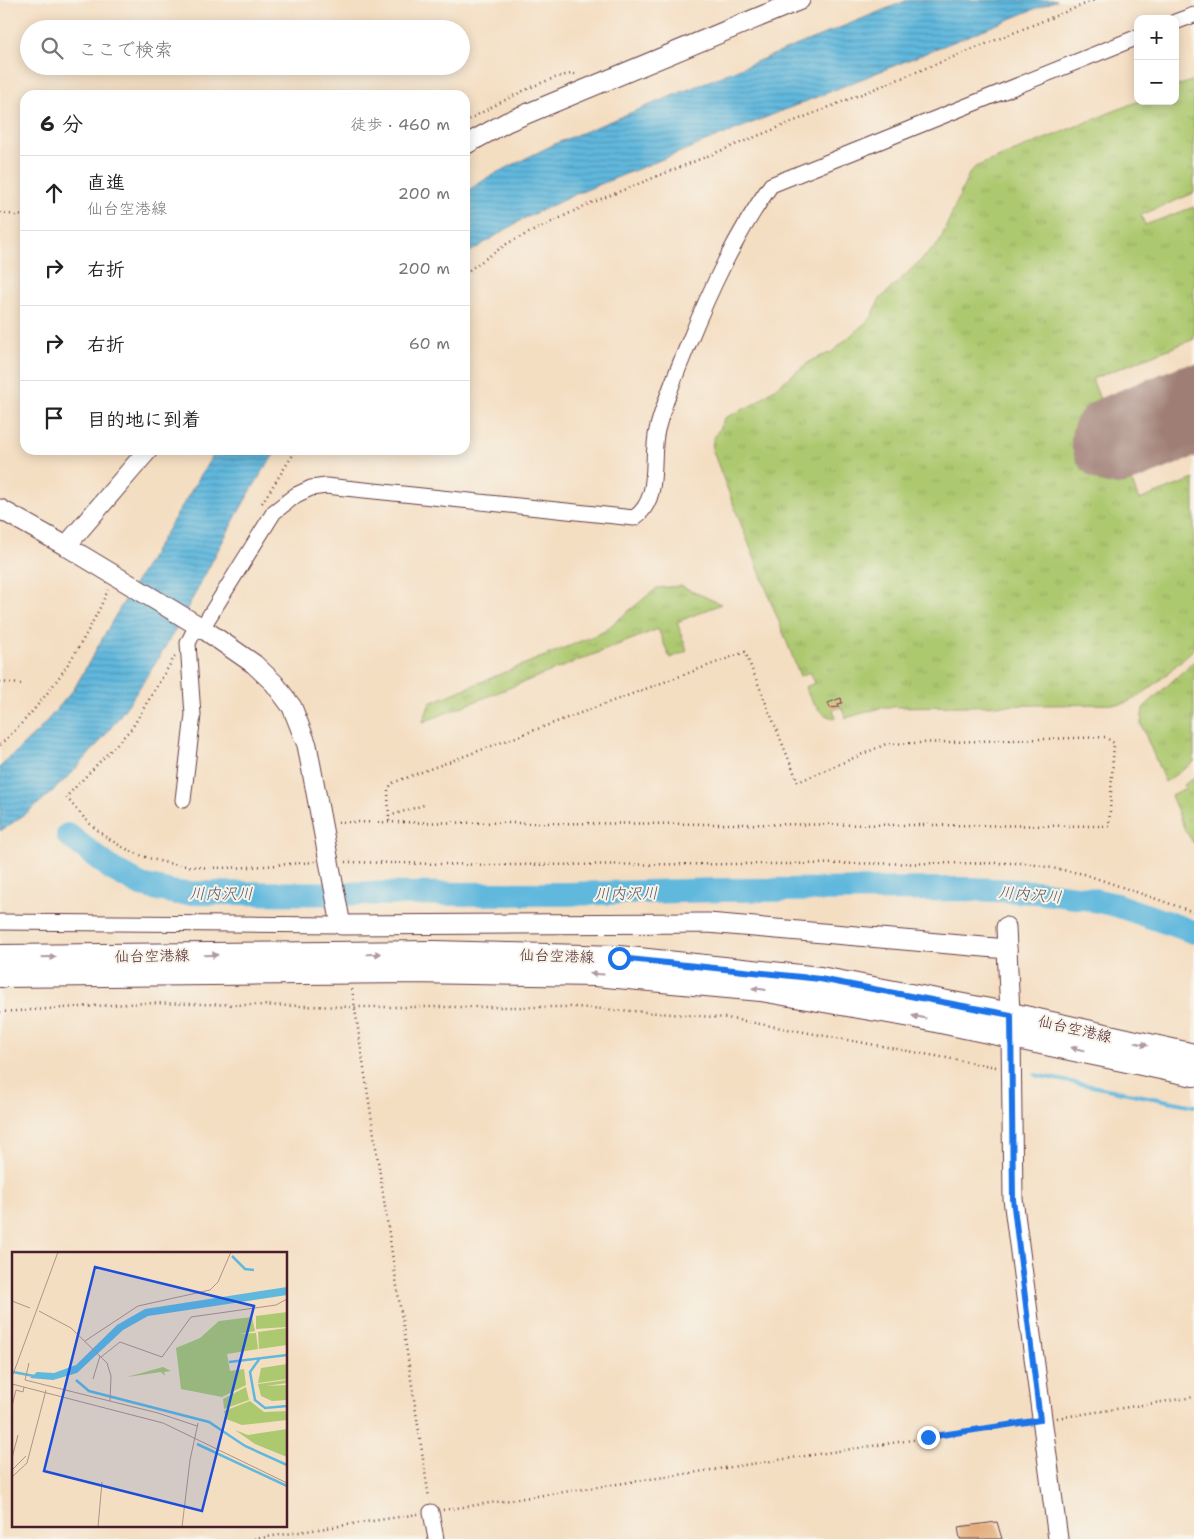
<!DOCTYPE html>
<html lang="ja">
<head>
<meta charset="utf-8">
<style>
	body { margin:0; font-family:"Shantell Sans","Klee One",sans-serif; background:#f6f6f6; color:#222 }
	.controls { position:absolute; right:15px; top:15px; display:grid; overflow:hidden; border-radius:10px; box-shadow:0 2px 12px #0003 }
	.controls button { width:45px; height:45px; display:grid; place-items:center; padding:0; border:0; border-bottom:1px solid #e0e0e0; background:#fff; color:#222; font:25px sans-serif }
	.stop { position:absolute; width:15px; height:15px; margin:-11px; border:4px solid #1a73e8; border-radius:50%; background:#fff }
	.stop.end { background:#1a73e8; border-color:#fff; box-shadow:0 1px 5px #0008 }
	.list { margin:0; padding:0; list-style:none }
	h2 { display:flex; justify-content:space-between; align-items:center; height:65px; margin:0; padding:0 20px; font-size:21px }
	h2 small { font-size:16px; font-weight:400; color:#767676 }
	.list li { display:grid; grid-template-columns:32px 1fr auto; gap:15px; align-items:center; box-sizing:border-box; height:75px; padding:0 20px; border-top:1px solid #e0e0e0 }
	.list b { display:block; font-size:19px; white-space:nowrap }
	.list p { margin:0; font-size:16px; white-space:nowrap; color:#767676 }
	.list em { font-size:16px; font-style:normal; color:#767676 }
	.icon { flex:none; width:28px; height:28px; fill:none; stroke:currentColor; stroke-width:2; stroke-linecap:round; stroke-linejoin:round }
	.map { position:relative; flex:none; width:1194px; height:1539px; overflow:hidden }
	.search { position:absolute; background:#fff; box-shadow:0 2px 12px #0003; left:20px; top:20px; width:450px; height:55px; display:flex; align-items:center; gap:12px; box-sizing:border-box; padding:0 18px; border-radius:28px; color:#767676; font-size:19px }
	.panel { position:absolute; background:#fff; box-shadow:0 2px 12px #0003; left:20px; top:90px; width:450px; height:365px; border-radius:15px }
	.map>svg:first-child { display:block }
	.grass { fill:url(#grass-tufts); stroke:#7c744e }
	.water { fill:url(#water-rules); stroke:#556c84 }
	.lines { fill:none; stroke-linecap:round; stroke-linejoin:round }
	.stream { stroke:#60b8dd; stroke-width:4 }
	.river { stroke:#60b8dd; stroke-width:24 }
	.runway { stroke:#9f7e76; stroke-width:90 }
	.building { fill:#e2a975 }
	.minor-casing { stroke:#643c42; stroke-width:17 }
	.tertiary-casing { stroke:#643c42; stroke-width:21 }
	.primary-casing { stroke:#643c42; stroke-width:26 }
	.path { stroke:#643c42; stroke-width:2.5; stroke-dasharray:1 4; stroke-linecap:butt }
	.minor { stroke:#fff; stroke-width:15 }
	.tertiary { stroke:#fff; stroke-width:19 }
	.primary { stroke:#fff; stroke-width:24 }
	.oneway { fill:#ae9aa0 }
	.route { stroke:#1a73e8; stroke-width:6 }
	.labels { text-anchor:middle; stroke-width:4; stroke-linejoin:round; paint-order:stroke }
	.street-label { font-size:15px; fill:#4a1f2b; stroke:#f7f3e8 }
	.water-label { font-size:16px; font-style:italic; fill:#525569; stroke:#f7f3e8 }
	.inset-river { fill:none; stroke:#60b8dd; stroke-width:2.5 }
	.inset-road { fill:none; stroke:#b09286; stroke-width:1 }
	.view { fill:#1d4ed8; fill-opacity:0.15; stroke:#1d4ed8; stroke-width:2.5 }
	.inset-edge { fill:none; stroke:#4a1f2b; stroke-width:2.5 }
</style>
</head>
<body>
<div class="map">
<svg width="1194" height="1539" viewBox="0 0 1194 1539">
	<defs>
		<pattern id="grass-tufts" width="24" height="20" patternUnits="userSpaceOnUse" patternTransform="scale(1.25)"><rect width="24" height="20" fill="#adc970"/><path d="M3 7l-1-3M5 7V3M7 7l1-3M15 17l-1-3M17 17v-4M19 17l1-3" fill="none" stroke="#96ac61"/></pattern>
		<pattern id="water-rules" width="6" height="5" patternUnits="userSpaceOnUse" patternTransform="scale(1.25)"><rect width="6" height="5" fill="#60b8dd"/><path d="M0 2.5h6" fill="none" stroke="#5195b3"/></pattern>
	</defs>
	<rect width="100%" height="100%" fill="#f7f3e8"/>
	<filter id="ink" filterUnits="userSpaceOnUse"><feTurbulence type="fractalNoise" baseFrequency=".02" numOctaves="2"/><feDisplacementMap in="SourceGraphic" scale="10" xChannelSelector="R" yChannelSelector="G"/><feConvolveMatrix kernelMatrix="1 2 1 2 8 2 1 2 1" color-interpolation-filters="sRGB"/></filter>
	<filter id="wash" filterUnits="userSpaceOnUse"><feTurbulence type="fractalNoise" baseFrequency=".0096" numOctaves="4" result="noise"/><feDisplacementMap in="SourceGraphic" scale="20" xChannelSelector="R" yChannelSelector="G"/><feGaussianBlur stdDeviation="1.12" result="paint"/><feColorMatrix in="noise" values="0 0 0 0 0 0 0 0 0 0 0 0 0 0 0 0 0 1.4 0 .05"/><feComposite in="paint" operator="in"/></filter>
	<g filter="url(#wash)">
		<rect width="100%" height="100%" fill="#f4dec2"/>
		<g class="grass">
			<path d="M1194,80V193L1141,215L1145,225L1194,207V339L1092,379L1139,500L1194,479V649C1175,665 1146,697 1122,704L884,707L846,718L841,707L833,710L836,718C821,717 812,703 806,690L805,687L815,683L810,672L800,676L712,449L713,440L725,418L754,404L812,360L832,352L872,317L879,300L939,243L969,174L975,167L1139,101H1175V87Z"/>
			<path d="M681,586L721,604L677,622L687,651L670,658L658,629L423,722L430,703L603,632L657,588Z"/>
			<path d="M1194,661V762L1165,782L1141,724L1143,708Z"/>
			<path d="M1194,778V844L1185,830L1171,795L1186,788L1184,785Z"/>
		</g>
		<g class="water">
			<path d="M908,0H1057L576,194L521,220L465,255V192L494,174L559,142Z"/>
			<path d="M216,450H277C233,512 204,583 165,647C123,718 71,787 0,831V767L40,729L74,689L114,618Z"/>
		</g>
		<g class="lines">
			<path class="stream" d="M1035,1075L1194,1106"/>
			<path class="river" d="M68,835L112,869L141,885L176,893L566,894L722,890L971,889L1036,892L1084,898L1116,905L1194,932"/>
			<path class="runway" d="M1116,440L1194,409"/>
		</g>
		<g id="blocks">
			<g class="building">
				<path d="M841,698L842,703L838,704L839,707L830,708L828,703Z"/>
				<path d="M997,1522L1002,1539H960L958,1527Z"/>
			</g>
		</g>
	</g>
	<g filter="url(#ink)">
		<use href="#blocks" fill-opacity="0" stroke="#643c42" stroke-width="1"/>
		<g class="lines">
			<g class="minor-casing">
				<g id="minor">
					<path d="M1175,22L1194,15"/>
					<path d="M202,628L274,512L296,495L311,488L326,486L634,518C662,499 650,459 657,430C664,402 676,374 687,347C710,290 735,236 771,185L1138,37"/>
					<path d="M183,800L193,715L188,643L197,625"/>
					<path d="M0,922L341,925"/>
					<path d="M431,1512L436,1539"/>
				</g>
			</g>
			<g class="tertiary-casing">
				<g id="tertiary">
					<path d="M465,145L507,122L800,0"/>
					<path d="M0,509L66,546L202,628L254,664L274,683L292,707L307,745L341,925L708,923L1007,949"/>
					<path d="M66,546L148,450"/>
					<path d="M1006,927L1011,1035L1013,1199L1058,1539"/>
				</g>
			</g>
			<g class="primary-casing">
				<g id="primary">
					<path d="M0,957L435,953L619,958L820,979L1011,1015L1194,1056"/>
					<path d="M0,975L411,971L595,974L761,989L917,1016L1194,1074"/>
				</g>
			</g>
			<g class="path">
				<path d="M465,122C484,111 561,67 579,75"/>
				<path d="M0,213L25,216"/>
				<path d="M465,273L508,243L591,203L1095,0"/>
				<path d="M262,503L296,450"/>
				<path d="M175,656L132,728L66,797C77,809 88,824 101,833C163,881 242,867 315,862"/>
				<path d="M0,682L21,684"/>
				<path d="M0,745C47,701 82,649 108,590"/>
				<path d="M389,816L427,804"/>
				<path d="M338,822L1109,826L1114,743L1105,737L886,744L798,782L745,652L392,783L388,790L389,822"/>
				<path d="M345,862L491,865L1025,863L1084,874L1194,912"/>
				<path d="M352,989L429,1498"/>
				<path d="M0,1012L143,1003L356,1007H576L727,1018L996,1067"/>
				<path d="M1057,1418L1194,1397"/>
				<path d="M443,1510L1026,1423"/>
				<path d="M254,1539L418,1514"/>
			</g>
			<use href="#minor" class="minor"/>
			<use href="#tertiary" class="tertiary"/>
			<use href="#primary" class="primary"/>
		</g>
		<defs><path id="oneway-solid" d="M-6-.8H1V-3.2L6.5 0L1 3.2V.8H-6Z" transform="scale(1.25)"/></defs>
		<g class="oneway">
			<use href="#oneway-solid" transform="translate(374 954) rotate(-1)"/>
			<use href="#oneway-solid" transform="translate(211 955) rotate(-1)"/>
			<use href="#oneway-solid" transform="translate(49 957) rotate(-1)"/>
			<use href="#oneway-solid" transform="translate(597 974) rotate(-176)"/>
			<use href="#oneway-solid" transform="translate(759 989) rotate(-173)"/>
			<use href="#oneway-solid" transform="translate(919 1017) rotate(-169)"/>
			<use href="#oneway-solid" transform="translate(1141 1044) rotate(13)"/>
			<use href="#oneway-solid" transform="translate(1078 1049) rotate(-168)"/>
		</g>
	</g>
	<g class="lines" filter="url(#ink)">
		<path class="route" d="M619,958L820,979L1011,1015L1013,1199L1040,1420L928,1437"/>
	</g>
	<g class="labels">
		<g class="street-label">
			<text transform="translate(152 956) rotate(-1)" y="5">仙台空港線</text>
			<text transform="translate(557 956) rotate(2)" y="5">仙台空港線</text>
			<text transform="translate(1075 1029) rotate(13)" y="5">仙台空港線</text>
		</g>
		<g class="water-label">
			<text x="221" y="899">川内沢川</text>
			<text transform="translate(626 893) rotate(-1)" y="6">川内沢川</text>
			<text transform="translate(1030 894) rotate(5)" y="6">川内沢川</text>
		</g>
	</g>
	<g transform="translate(12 1252)">
		<rect width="275" height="275" fill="#f4dec2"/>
		<path d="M275,60V75L244,77V64ZM240,65L243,79L227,82L244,81L246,97L215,102L218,119L232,117L234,133L210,145L169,137L164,96L188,86L207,69ZM275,76V93L247,97L246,80ZM275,112V127L246,131L249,116ZM151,115L159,119L152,120L153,124L149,120L115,125ZM275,128V131L254,134L275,133V148L260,149L249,144L246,132ZM234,135L237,148L212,157L211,147ZM238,149L252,160L275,159V168L230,173L214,167L212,159Z" fill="#adc970"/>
		<path d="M275,177V205L243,192L223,178L236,183Z" fill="#adc970"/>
		<path d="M275,35V43L136,64L111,78L65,121L41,128L18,126L25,120L42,121L64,113L105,73L133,57Z" fill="#60b8dd"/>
		<path class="inset-river" d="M220,4L233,17L242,18M248,106L238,120L243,148L253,156L275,154M217,110L275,103M1,120L22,124M64,128L77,139L197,170L233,194L275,213M185,192L275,234"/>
		<path class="inset-road" d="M0,49L18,56M27,59L59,76L95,111L99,124L98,149M73,89L126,54L198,38L206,30L219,0M89,105L108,90L150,105L179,65L264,53L275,47M17,111L13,128L146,161L185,174M0,125L46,0M81,127L88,104M0,132L151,171L275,231M0,154L4,138L11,140L12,135M0,206L6,183M0,218L14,204M0,225L15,211L34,138M86,275L90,230M170,275L178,208L186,171"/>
		<path class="view" d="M83,15L242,54L190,259L32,219Z"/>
		<rect width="275" height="275" class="inset-edge"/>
	</g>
</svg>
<div class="controls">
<button>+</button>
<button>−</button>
</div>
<div class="stop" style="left:619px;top:958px"></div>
<div class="stop end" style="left:928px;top:1437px"></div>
<div class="search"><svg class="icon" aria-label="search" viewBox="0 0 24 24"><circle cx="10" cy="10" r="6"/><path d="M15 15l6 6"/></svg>ここで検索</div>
<section class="panel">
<h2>6 分<small>徒歩 · 460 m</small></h2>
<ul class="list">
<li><svg class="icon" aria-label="ahead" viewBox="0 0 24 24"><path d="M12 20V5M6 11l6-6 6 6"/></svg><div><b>直進</b><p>仙台空港線</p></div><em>200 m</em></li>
<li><svg class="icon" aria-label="right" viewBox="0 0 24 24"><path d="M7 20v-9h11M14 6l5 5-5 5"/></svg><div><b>右折</b></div><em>200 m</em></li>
<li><svg class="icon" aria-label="right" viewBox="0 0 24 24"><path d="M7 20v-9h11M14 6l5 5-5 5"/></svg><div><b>右折</b></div><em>60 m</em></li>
<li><svg class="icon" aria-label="arrive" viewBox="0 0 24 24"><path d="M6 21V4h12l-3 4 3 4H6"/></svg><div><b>目的地に到着</b></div></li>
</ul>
</section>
</div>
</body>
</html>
